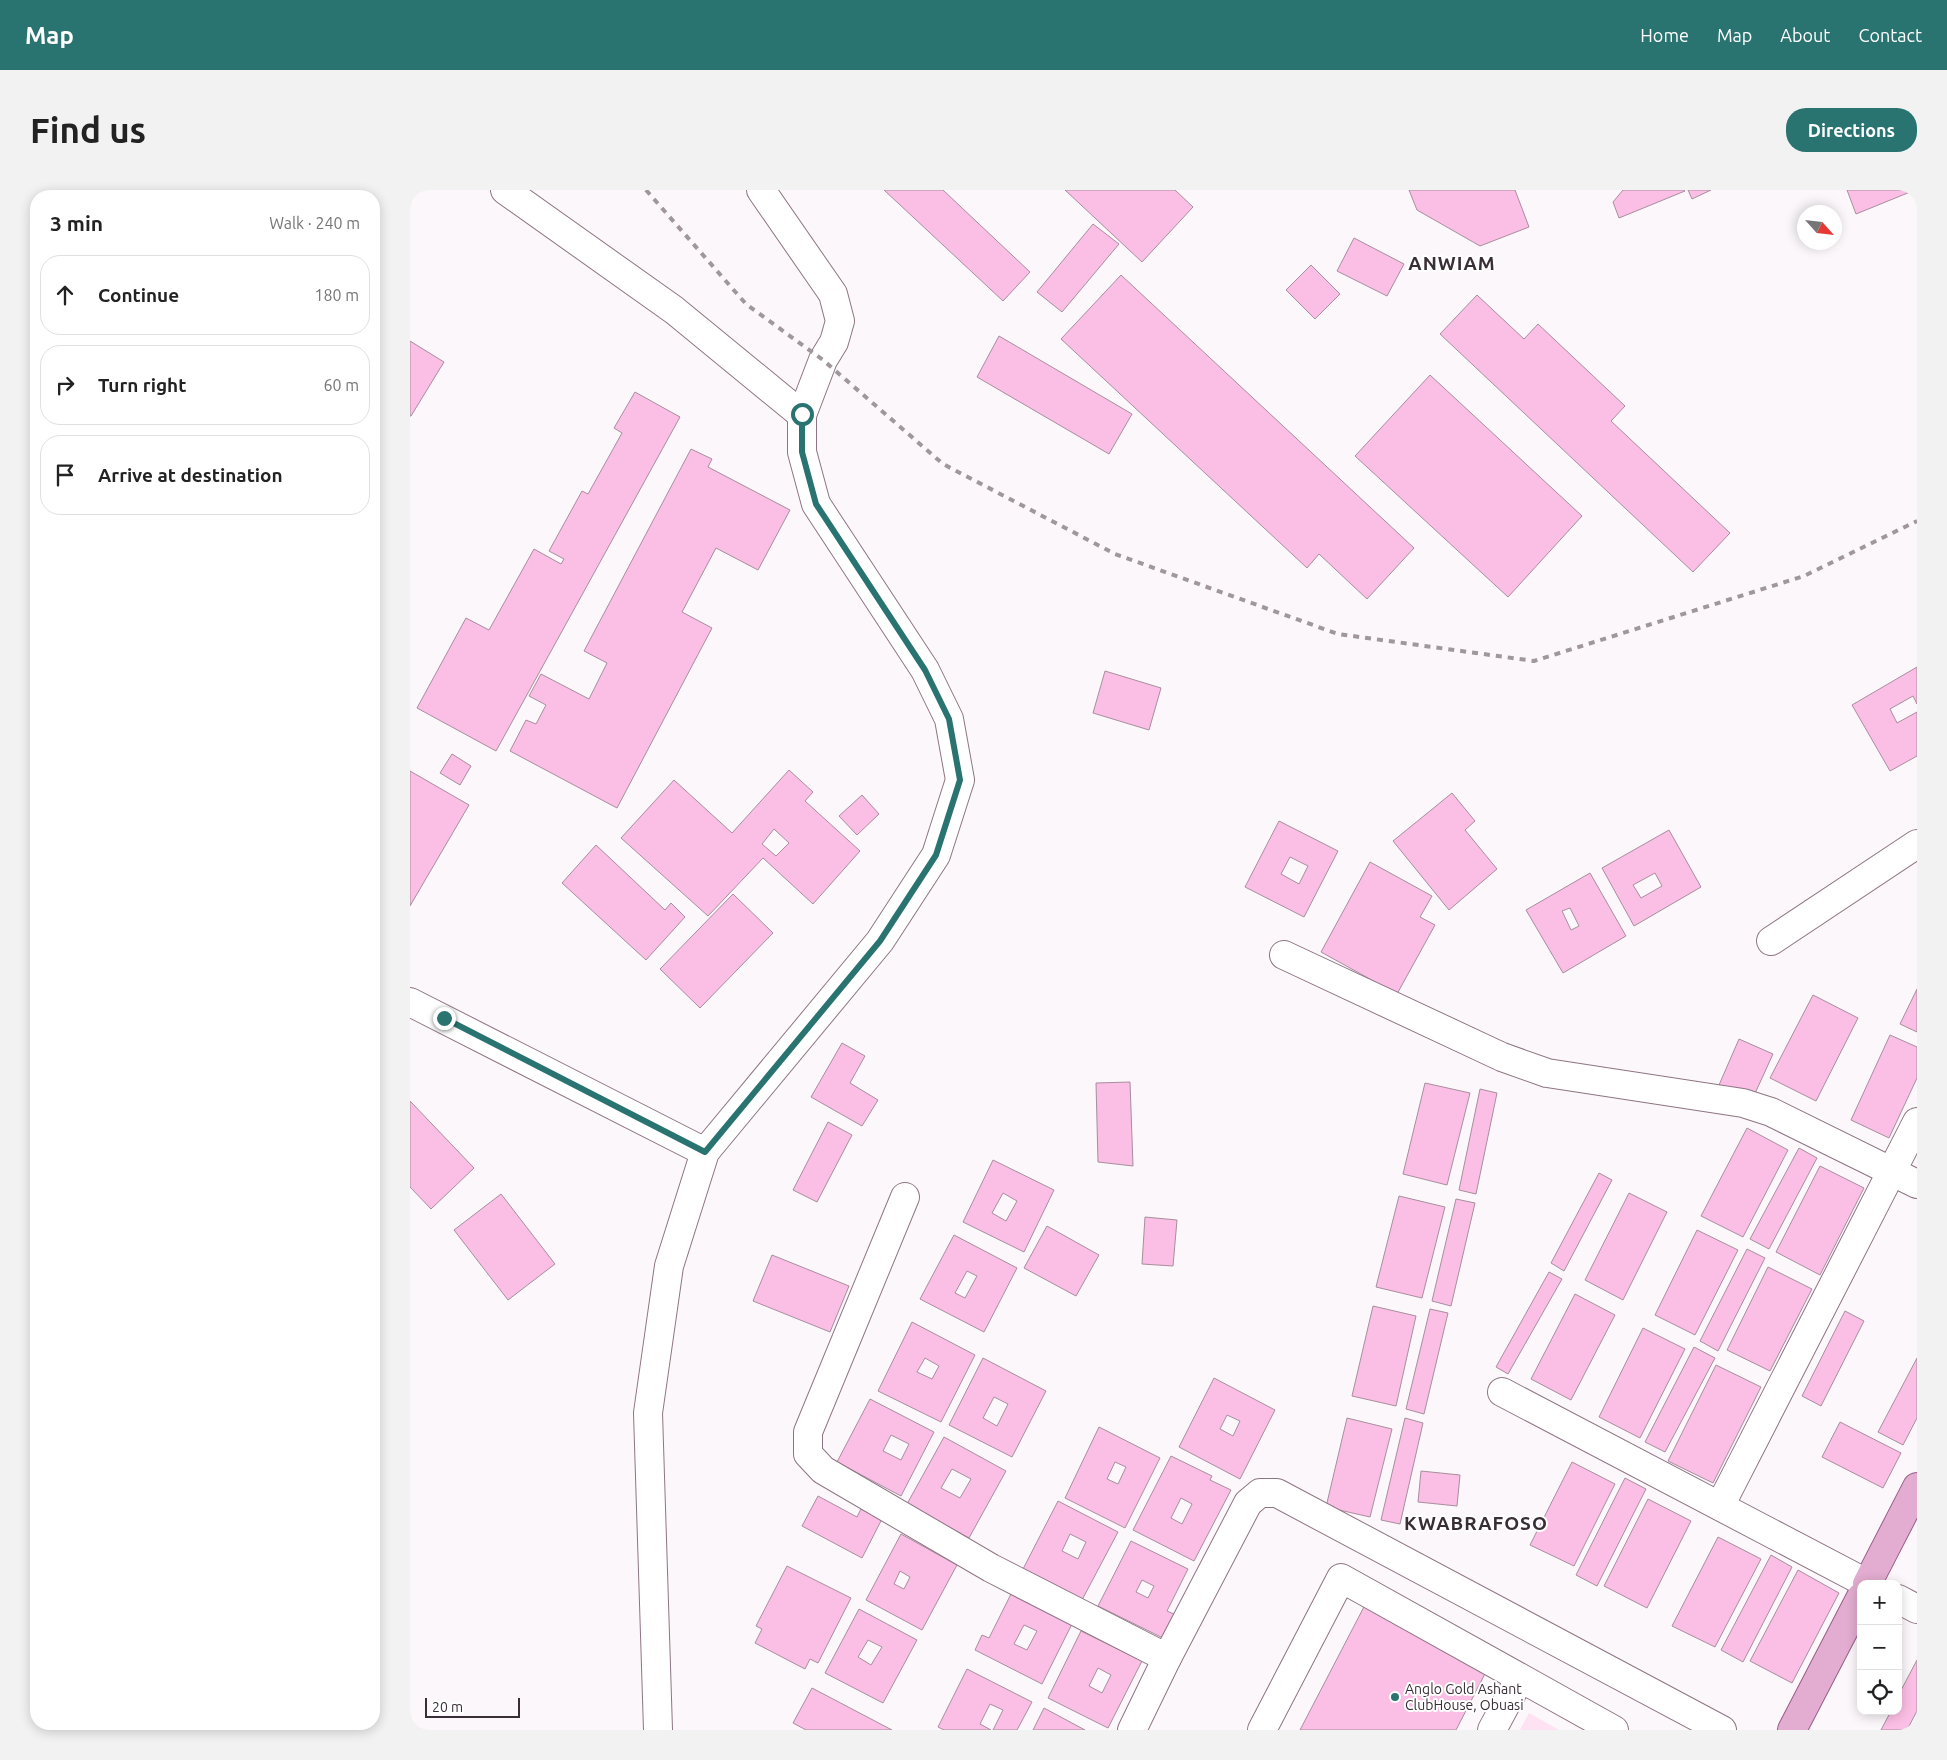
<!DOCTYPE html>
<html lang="en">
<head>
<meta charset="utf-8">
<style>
	body { margin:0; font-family:Ubuntu,sans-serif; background:#f2f2f2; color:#222 }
	.controls { position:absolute; right:15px; bottom:15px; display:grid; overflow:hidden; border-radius:10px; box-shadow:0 2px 12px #0003 }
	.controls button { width:45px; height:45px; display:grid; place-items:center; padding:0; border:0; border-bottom:1px solid #e0e0e0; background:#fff; color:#222; font:25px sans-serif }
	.compass { position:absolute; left:1387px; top:15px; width:45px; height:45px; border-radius:50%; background:#fff; box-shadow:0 2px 12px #0003; rotate:117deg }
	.scale { position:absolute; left:15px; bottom:12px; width:95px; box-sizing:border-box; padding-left:5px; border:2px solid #392e35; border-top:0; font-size:14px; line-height:18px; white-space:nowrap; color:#392e35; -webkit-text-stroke:4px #fff; paint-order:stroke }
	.stop { position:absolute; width:15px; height:15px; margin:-11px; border:4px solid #297370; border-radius:50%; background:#fff }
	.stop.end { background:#297370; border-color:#fff; box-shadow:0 1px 5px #0008 }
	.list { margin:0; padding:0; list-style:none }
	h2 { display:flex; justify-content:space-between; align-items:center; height:65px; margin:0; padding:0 20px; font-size:21px }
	h2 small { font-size:16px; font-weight:400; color:#767676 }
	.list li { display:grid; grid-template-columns:32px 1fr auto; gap:15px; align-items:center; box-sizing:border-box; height:80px; margin:0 10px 10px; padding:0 10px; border:1px solid #e0e0e0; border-radius:20px }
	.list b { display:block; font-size:19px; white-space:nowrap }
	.list em { font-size:16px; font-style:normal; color:#767676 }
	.icon { flex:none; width:28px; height:28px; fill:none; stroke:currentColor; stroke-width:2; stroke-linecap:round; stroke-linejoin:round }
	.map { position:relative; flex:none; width:1507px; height:1540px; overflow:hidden; border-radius:20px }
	header { display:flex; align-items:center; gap:30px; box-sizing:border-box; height:70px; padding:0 25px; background:#297370; color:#fff }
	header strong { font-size:24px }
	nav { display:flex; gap:28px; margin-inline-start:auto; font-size:18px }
	.intro { display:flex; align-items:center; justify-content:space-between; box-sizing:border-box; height:120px; padding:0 30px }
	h1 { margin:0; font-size:35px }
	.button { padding:12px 22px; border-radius:20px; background:#297370; color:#fff; font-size:18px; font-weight:700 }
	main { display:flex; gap:30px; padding:0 30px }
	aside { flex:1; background:#fff; border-radius:20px; box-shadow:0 2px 12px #0003 }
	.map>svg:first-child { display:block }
	.green { fill:#fee1f3 }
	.building { fill:#fbbee4; stroke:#a88e9e; fill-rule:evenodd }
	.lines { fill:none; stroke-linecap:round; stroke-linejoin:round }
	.minor-casing { stroke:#8e7584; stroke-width:30 }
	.major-casing { stroke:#9a5d85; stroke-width:30 }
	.minor { stroke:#fff; stroke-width:28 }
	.major { stroke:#e2add0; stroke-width:28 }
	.rail { stroke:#9f979c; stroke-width:4; stroke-dasharray:6 6; stroke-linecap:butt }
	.route { stroke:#297370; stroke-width:6 }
	.poi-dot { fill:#297370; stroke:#fff; stroke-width:2 }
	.labels { text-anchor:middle; stroke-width:4; stroke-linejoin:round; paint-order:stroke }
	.poi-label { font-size:14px; fill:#392e35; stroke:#fff; text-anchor:start }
	.district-label { font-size:19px; font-weight:bold; letter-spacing:1px; fill:#392e35; stroke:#fff }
</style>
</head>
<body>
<header>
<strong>Map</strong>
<nav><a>Home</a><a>Map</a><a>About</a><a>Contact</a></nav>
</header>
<div class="intro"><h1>Find us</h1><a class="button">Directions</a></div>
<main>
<aside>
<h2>3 min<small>Walk · 240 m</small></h2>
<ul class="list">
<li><svg class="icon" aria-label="ahead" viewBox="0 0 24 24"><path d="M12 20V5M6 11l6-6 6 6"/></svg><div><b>Continue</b></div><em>180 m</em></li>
<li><svg class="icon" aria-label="right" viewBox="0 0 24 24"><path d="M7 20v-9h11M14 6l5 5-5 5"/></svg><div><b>Turn right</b></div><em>60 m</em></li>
<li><svg class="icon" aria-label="arrive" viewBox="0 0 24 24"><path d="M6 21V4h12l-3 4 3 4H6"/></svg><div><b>Arrive at destination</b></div></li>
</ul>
</aside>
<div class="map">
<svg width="1507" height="1540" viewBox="0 0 1507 1540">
	<rect width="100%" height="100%" fill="#fcf7fa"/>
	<path class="green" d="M1119,1523L1149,1540H1110Z"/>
	<g class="building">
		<path d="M474,0H533L620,82L593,111Z"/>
		<path d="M655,0H765L783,17L732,72Z"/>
		<path d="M999,0H1105L1119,37L1070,56L1007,20Z"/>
		<path d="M1213,0H1274L1275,1L1209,28L1203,12Z"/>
		<path d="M1278,0H1301L1282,9Z"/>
		<path d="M1437,0H1505L1446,24Z"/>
		<path d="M683,34L709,54L652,122L627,102Z"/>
		<path d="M944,48L994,74L977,106L927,81Z"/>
		<path d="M901,75L930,104L905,129L876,100Z"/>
		<path d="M711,85L1004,358L957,409L909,364L897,378L651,149Z"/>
		<path d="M1067,105L1114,149L1128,134L1215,216L1201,231L1320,343L1283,382L1030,144Z"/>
		<path d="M589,146L722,224L699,264L567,187Z"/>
		<path d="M0,151L34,172L1,226H0Z"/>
		<path d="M1020,185L1172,326L1098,407L945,266Z"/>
		<path d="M225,202L270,227L86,561L7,518L56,428L79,440L124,359L151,374L154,369L139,361L172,301L178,304L212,243L204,238Z"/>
		<path d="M281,259L302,269L298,277L380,320L348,380L306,358L272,422L302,438L207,618L100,561L116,530L126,534L136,515L119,506L131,484L179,509L197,473L174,461Z"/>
		<path d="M1507,477V514L1503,506L1480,519L1487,533L1507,522V566L1480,581L1442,515Z"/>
		<path d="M695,481L751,498L739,540L683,523Z"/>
		<path d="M42,564L61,576L50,595L30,583Z"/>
		<path d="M379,580L403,602L395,611L450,661L403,714L353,668L298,726L211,648L264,590L322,643ZM364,639L379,653L366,666L352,654Z"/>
		<path d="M0,581L59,615L0,716Z"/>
		<path d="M1042,603L1065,631L1055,640L1087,679L1039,720L983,651Z"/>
		<path d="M452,605L469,624L447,645L429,626Z"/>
		<path d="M869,631L928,661L894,727L835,697ZM880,667L898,676L889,694L871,684Z"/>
		<path d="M1259,640L1291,697L1224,736L1192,678ZM1245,683L1252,696L1231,708L1223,695Z"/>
		<path d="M186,655L255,720L261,713L275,727L236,770L152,693Z"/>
		<path d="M960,672L1022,706L1010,727L1025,735L987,804L911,762Z"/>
		<path d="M1180,683L1216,746L1153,783L1116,720ZM1160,718L1169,736L1161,740L1152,721Z"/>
		<path d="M323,704L363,743L290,818L250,779Z"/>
		<path d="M1507,799V842L1490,834Z"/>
		<path d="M1403,805L1448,828L1406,911L1360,888Z"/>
		<path d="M1480,845L1507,857V888L1479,948L1441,930Z"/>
		<path d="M1329,849L1363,864L1342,910L1309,895Z"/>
		<path d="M432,853L455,866L440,893L468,910L452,936L401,907Z"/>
		<path d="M720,892L723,976L688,972L686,893Z"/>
		<path d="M1015,893L1060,903L1037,995L993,984Z"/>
		<path d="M1070,899L1087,903L1066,1004L1049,1000Z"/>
		<path d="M0,911L64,978L21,1019L0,997Z"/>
		<path d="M418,932L442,945L407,1012L383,1000Z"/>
		<path d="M1337,938L1378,960L1333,1047L1291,1026Z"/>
		<path d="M1389,958L1407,968L1359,1059L1340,1049Z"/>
		<path d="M583,970L644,1000L614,1062L553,1032ZM593,1003L607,1011L596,1031L582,1023Z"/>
		<path d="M1410,976L1454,998L1410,1085L1366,1062Z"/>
		<path d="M1189,983L1202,990L1154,1081L1141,1073Z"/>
		<path d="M1219,1003L1257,1022L1213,1110L1175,1090Z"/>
		<path d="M91,1004L145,1074L98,1110L44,1040Z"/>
		<path d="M989,1006L1035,1017L1012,1108L966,1097Z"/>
		<path d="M1046,1009L1065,1013L1041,1116L1022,1111Z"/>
		<path d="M735,1027L767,1030L763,1076L732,1074Z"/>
		<path d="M637,1036L689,1065L666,1106L614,1078Z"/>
		<path d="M1287,1040L1328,1060L1285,1145L1245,1125Z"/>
		<path d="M544,1045L607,1078L574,1142L510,1109ZM557,1081L567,1086L555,1108L545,1103Z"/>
		<path d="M1337,1059L1355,1068L1308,1161L1290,1151Z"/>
		<path d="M362,1065L439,1096L420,1142L343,1111Z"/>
		<path d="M1358,1077L1402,1099L1360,1181L1317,1160Z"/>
		<path d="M1139,1082L1152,1089L1098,1184L1086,1177Z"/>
		<path d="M1165,1104L1205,1125L1161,1210L1121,1189Z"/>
		<path d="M963,1116L1006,1126L986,1216L942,1206Z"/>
		<path d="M1020,1119L1038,1123L1014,1224L996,1219Z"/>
		<path d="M1435,1121L1454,1131L1411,1216L1392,1206Z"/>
		<path d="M502,1132L565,1165L531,1232L468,1201ZM515,1168L529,1176L522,1189L507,1182Z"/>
		<path d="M1233,1138L1275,1159L1230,1248L1189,1227Z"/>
		<path d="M1284,1157L1305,1168L1255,1262L1235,1252Z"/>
		<path d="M573,1168L636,1201L602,1267L539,1235ZM584,1207L598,1214L587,1236L573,1228Z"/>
		<path d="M1507,1168V1228L1493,1255L1468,1242Z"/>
		<path d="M1306,1175L1351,1197L1303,1293L1258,1271Z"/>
		<path d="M804,1188L865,1220L830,1289L769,1257ZM817,1225L830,1231L823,1246L810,1239Z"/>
		<path d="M460,1209L524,1242L491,1306L427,1272ZM481,1245L499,1254L491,1270L473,1261Z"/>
		<path d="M937,1228L982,1239L960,1327L916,1317Z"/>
		<path d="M995,1228L1013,1233L990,1334L971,1330Z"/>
		<path d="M1430,1232L1491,1263L1473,1298L1412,1267Z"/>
		<path d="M689,1237L750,1268L715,1338L655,1308ZM705,1272L716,1277L708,1294L697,1289Z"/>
		<path d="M534,1247L596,1281L559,1348L497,1314ZM542,1279L561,1289L550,1308L531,1298Z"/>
		<path d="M761,1266L802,1286L800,1290L821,1300L784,1371L723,1340ZM771,1308L782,1314L772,1334L761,1328Z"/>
		<path d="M1162,1272L1205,1294L1164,1376L1120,1355Z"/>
		<path d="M1011,1281L1050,1285L1047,1316L1008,1312Z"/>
		<path d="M1215,1288L1236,1299L1187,1396L1166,1385Z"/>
		<path d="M408,1306L447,1327L451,1319L472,1329L452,1368L392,1336Z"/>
		<path d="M1238,1309L1281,1331L1237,1418L1194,1396Z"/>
		<path d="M648,1311L708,1342L672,1410L613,1379ZM660,1344L676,1352L668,1369L652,1361Z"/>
		<path d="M491,1344L547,1375L512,1440L456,1410ZM490,1381L500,1387L494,1399L484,1394Z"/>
		<path d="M1308,1347L1351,1369L1305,1457L1262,1436Z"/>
		<path d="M721,1351L778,1379L757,1421L766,1425L755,1449L688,1416ZM732,1390L744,1396L738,1408L726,1402Z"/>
		<path d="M1361,1365L1382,1377L1333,1472L1311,1460Z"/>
		<path d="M377,1376L441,1408L408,1473L400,1469L395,1479L345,1453L352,1439L346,1436Z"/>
		<path d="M1388,1380L1429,1403L1382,1493L1340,1471Z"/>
		<path d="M601,1404L662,1434L632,1494L565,1460L572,1445L579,1448ZM614,1435L627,1441L617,1460L604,1454Z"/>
		<path d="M957,1411L1080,1474L1046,1540H890Z"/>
		<path d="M449,1419L507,1450L473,1513L415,1483ZM458,1450L472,1457L461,1475L448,1467Z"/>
		<path d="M671,1441L732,1471L698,1538L638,1508ZM688,1478L701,1485L692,1503L679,1496Z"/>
		<path d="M1507,1470V1521L1497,1540H1471L1481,1521H1488V1506Z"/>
		<path d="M557,1479L622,1512L607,1540H583L593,1520L580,1514L570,1534L581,1540H534L528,1537Z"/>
		<path d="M402,1498L482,1540H396L383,1533Z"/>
		<path d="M634,1518L675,1540H623Z"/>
	</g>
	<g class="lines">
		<g class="minor-casing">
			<g id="minor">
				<path d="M95,0L264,120L392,225"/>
				<path d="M1361,751L1507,654"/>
				<path d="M874,765L1092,867L1137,883L1333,913L1361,922L1507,994"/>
				<path d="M0,812L295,962"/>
				<path d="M495,1007L398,1242V1264L413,1280L581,1378L757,1468"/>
				<path d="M1092,1202L1458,1394"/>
				<path d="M1310,1316L1507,932"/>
				<path d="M1488,1409L1507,1419"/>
				<path d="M248,1540L238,1223L259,1076L295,962L470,751L526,665L550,590L539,529L515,480L406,314L392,262V225L413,170L424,152L430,131L423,104L351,0"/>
				<path d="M722,1540L757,1468L838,1313L850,1303H867L1312,1540"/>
				<path d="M852,1540L931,1388L1204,1540"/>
				<path d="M1082,1540L1110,1488"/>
			</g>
		</g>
		<g class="major-casing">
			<g id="major">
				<path d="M1457,1394L1507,1297"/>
				<path d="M1382,1540L1451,1407"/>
			</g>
		</g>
		<use href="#minor" class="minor"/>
		<use href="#major" class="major"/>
		<path class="rail" d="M236,0L336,114L413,170L533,274L705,364L928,444L1124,471L1394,386L1507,331"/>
	</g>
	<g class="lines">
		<path class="route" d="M34,828L295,962L470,751L526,665L550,590L539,529L515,480L406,314L392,262V224"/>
	</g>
	<circle class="poi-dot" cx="985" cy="1507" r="5"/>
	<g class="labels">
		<g class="poi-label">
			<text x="995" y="1504">Anglo Gold Ashant<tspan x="995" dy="16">ClubHouse, Obuasi</tspan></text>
		</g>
		<g class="district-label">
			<text x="1042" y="80">ANWIAM</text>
			<text x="1066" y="1340">KWABRAFOSO</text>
		</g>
	</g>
</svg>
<div class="controls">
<button>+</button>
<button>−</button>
<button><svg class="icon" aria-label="locate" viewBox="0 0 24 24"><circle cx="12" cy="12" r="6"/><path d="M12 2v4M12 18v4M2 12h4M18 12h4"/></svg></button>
</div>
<svg class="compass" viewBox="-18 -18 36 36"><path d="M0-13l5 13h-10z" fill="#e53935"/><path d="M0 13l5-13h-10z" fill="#767676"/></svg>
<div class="scale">20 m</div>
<div class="stop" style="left:392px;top:224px"></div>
<div class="stop end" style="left:34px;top:828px"></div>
</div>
</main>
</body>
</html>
